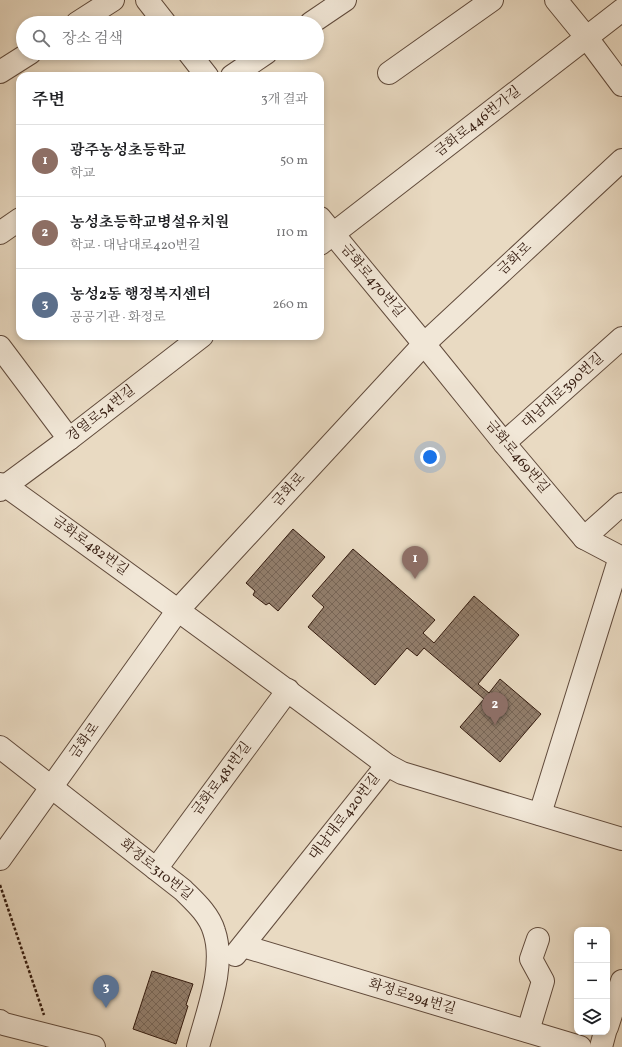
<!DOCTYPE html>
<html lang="ko">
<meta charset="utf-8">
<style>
body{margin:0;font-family:Vollkorn,"Noto Serif KR",serif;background:#f2f2f2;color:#202124}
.controls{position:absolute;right:12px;bottom:12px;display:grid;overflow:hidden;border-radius:8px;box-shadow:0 2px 6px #0003}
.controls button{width:36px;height:36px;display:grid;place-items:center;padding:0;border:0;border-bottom:1px solid #e0e0e0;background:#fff;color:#202124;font:20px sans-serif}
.you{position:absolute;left:430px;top:457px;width:14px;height:14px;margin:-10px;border:3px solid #fff;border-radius:50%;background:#1a73e8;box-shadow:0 0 0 6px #1a73e833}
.badge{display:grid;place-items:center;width:26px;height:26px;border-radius:50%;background:#8f2418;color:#fff;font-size:13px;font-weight:700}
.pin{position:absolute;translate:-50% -33px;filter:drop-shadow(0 1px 2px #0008)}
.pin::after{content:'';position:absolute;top:21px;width:14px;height:12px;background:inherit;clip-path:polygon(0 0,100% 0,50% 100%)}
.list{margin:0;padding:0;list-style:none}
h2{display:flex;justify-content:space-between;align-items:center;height:52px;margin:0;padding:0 16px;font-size:17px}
h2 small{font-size:13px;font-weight:400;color:#757577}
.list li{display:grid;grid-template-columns:26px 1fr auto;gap:12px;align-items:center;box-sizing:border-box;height:72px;padding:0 16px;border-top:1px solid #e0e0e0}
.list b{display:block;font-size:15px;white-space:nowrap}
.list p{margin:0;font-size:13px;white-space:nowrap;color:#757577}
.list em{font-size:13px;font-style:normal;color:#757577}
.icon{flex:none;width:22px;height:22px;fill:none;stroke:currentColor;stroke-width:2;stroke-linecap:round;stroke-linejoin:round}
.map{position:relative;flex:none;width:622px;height:1047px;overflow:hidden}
.search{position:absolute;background:#fff;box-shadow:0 2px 6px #0003;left:16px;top:16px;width:308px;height:44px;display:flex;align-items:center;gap:10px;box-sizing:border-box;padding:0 14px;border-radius:22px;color:#757577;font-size:15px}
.panel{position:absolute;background:#fff;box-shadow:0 2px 6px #0003;left:16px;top:72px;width:308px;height:268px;border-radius:12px}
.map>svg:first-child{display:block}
.building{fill:url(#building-cross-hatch);stroke:#341b0f}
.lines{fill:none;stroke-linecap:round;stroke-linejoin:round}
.minor-casing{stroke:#614b3c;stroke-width:24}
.path{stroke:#341b0f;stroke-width:2.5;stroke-dasharray:3 2;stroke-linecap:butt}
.minor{stroke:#f1e7d7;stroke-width:22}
.labels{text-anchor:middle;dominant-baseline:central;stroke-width:3;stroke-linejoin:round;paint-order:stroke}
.street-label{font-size:14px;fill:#341b0f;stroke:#f1e7d7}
</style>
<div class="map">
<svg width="622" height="1047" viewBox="0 0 622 1047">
<defs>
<pattern id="building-cross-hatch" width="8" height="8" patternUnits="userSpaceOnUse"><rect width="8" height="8" fill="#927e6c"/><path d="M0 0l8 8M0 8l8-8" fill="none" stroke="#786657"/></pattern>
</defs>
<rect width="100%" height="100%" fill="#e9dac2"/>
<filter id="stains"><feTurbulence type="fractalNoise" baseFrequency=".005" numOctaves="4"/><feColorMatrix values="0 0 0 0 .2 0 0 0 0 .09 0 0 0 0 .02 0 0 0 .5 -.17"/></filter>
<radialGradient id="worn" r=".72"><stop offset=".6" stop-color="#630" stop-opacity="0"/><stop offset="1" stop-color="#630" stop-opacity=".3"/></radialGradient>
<g class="building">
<path d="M293 529 325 557 278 611 269 603 266 605 253 595 255 591 246 583Z"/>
<path d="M353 549 435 620 423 633 434 643 474 596 519 635 478 684 489 693 500 679 541 714 500 762 460 727 484 699 424 648 417 656 407 648 375 685 308 627 324 607 312 596Z"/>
<path d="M152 971 193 984 186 1005 188 1006 176 1044 133 1029Z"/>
</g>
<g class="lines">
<defs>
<g id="minor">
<path d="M147 0 165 23"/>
<path d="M556 0 587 38 622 85"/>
<path d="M77 23 113 0"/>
<path d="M311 23 345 0"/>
<path d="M189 53 207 76"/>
<path d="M0 72 30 53"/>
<path d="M389 73 492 0"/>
<path d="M232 76 266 53"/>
<path d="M320 218 424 344 504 443 584 538 622 558"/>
<path d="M0 233 20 219"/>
<path d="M320 244 622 10"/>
<path d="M0 347 69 439"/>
<path d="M504 443 622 338"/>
<path d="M0 484 6 486C134 578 261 670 387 765L402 773 622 839"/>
<path d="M0 490 69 439 202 336"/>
<path d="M584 538 622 504"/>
<path d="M0 747 183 890C194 901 209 914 214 931 226 966 207 1012 198 1047"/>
<path d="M540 814 620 557"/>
<path d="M0 859 178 610 424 344 622 160"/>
<path d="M156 869 288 690"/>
<path d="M243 946 580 1047"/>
<path d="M235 955 387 765"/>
<path d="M0 1021 4 1024 94 1047"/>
<path d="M607 1027 622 981"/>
<path d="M528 1031 543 981 531 959 538 939"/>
<path d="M601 1047 605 1032"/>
</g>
</defs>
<use href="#minor" class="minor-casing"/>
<path class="path" d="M0 885 44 1015"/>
<use href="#minor" class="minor"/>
</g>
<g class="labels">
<g class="street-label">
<text transform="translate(478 122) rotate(-38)">금화로446번가길</text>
<text transform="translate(515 259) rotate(-43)">금화로</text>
<text transform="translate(372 281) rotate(50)">금화로470번길</text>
<text transform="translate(563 391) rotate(-42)">대남대로390번길</text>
<text transform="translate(101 414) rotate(-38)">경열로54번길</text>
<text transform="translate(517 457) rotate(50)">금화로469번길</text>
<text transform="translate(289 490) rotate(-47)">금화로</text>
<text transform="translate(90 546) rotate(36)">금화로482번길</text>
<text transform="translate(85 741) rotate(-55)">금화로</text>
<text transform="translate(222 779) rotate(-53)">금화로481번길</text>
<text transform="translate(345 817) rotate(-52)">대남대로420번길</text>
<text transform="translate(156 870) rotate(39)">화정로310번길</text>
<text transform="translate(412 997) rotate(17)">화정로294번길</text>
</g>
</g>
<rect width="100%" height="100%" filter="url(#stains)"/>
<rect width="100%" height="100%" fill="url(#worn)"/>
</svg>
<div class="controls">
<button>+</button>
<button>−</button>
<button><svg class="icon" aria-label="layers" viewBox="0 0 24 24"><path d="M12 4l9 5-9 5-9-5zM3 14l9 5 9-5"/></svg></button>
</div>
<div class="you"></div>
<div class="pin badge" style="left:415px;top:579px;background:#8d6e63">1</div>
<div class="pin badge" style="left:495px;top:725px;background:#8d6e63">2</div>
<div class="pin badge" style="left:106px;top:1008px;background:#5c6f8a">3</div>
<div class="search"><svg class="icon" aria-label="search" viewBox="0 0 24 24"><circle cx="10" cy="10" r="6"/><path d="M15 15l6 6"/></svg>장소 검색</div>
<section class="panel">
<h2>주변<small>3개 결과</small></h2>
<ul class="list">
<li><span class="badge" style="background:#8d6e63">1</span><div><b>광주농성초등학교</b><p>학교</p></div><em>50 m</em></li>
<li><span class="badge" style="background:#8d6e63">2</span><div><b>농성초등학교병설유치원</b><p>학교 · 대남대로420번길</p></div><em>110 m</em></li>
<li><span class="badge" style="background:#5c6f8a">3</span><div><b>농성2동 행정복지센터</b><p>공공기관 · 화정로</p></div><em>260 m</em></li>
</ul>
</section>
</div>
